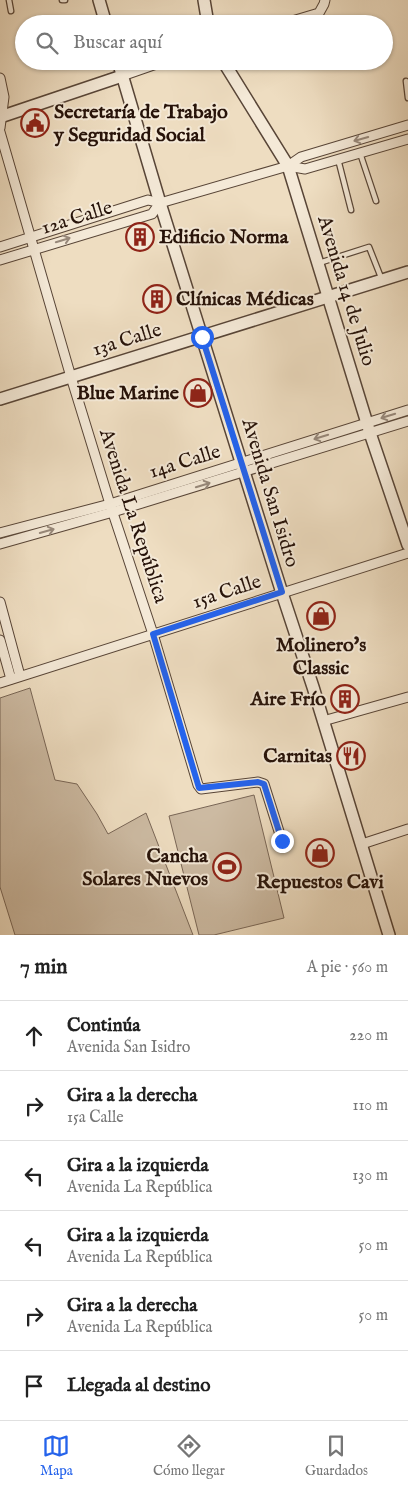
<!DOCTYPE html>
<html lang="es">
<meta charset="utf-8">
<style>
body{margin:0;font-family:"IM FELL English",serif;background:#f6f6f6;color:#222}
.stop{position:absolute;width:15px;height:15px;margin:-11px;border:4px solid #2563eb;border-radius:50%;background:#fff}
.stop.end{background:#2563eb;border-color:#fff;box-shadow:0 1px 5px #0008}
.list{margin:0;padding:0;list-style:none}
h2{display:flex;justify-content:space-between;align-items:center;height:65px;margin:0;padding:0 20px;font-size:21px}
h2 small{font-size:16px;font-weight:400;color:#767676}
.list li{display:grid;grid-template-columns:32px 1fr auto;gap:15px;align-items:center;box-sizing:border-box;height:70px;padding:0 20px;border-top:1px solid #e0e0e0}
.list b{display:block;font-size:19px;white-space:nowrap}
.list p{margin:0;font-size:16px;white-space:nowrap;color:#767676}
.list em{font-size:16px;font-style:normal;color:#767676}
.icon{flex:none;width:28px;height:28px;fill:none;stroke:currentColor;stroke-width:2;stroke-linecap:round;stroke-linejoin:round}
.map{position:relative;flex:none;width:408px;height:935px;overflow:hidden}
.search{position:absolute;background:#fff;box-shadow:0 1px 4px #0004;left:15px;right:15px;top:15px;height:55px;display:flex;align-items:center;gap:12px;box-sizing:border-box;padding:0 18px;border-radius:28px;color:#767676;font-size:19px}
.sheet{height:485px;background:#fff}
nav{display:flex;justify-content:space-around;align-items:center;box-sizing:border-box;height:70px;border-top:1px solid #e0e0e0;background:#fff;font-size:14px;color:#767676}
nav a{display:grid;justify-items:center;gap:2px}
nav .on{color:#2563eb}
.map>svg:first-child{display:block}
.green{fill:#ccbaa2;stroke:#796656}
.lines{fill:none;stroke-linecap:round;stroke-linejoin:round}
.service-casing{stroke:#584537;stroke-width:7}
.minor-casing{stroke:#584537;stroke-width:11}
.tertiary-casing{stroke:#584537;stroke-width:14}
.service{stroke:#f4e9d7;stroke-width:4.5}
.minor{stroke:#f4e9d7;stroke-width:9}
.tertiary{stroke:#f4e9d7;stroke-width:11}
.oneway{stroke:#97887a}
.route{stroke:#2563eb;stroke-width:6}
.labels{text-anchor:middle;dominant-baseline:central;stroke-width:4;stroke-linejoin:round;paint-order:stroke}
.poi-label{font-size:20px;font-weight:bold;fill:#261209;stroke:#f4e9d7;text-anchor:end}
.street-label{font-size:20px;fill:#261209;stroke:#f4e9d7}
</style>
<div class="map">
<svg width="408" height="935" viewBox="0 0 408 935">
<rect width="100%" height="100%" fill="#eeddc1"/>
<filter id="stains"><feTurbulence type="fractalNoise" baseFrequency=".004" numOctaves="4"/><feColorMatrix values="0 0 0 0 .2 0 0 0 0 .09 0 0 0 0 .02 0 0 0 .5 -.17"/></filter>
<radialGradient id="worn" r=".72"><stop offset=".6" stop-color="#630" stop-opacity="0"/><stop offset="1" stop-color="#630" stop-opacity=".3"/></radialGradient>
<g class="green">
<path d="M30 688 55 780 77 784 97 814 108 834 146 813 193 935H15L0 887V698Z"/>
<path d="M254 795 284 918 214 935H199L169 816Z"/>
</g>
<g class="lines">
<defs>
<g id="service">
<path d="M9 0 11 11"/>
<path d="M62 0H65"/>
<path d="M406 81 408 98"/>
<path d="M360 153 376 201"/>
<path d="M338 159 351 210"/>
<path d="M319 263 369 247 382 280"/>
</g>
<g id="minor">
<path d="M282 24 319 13 324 4 325 0"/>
<path d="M122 76 165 61"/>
<path d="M0 78 4 97 0 128"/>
<path d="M0 132 71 377 110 504 153 634 198 785 201 789 258 782 264 784 282 841"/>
<path d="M288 166 305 169 408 139"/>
<path d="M0 247 148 200 160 203 288 166 301 157 408 125"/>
<path d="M0 260 152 214 160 203"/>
<path d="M0 533 110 504 408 410"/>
<path d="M0 544 113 512 408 421"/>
<path d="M0 602 20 676"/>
<path d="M0 640 11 679"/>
<path d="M0 683 408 553"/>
<path d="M323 721 408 697"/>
<path d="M362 844 408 829"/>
</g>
<g id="tertiary">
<path d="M99 0 106 24"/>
<path d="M204 0 208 24"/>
<path d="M118 61 160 203 282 593 313 687 389 935"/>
<path d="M223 61 288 166 370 433 408 545"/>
<path d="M0 117 122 76"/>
<path d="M0 399 408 272"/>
</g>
</defs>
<use href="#service" class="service-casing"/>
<use href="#minor" class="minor-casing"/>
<use href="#tertiary" class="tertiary-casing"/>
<use href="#service" class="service"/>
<use href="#minor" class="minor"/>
<use href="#tertiary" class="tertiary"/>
</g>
<defs><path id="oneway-shaft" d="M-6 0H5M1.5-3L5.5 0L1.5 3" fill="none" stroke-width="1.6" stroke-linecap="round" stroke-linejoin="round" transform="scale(1.25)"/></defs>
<g class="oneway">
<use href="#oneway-shaft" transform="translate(361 139) rotate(164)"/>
<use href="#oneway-shaft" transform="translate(63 240) rotate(-17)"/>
<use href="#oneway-shaft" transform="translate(388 416) rotate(163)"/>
<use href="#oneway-shaft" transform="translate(321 437) rotate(163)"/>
<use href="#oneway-shaft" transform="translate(203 485) rotate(-17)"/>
<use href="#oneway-shaft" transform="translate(47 531) rotate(-16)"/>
</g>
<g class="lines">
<path class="route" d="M202 337 282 592 153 634 199 788 258 782 264 784 282 841"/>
</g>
<defs>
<symbol id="civic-ring" viewBox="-11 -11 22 22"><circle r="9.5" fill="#f4e9d7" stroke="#8f2418" stroke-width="1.5"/><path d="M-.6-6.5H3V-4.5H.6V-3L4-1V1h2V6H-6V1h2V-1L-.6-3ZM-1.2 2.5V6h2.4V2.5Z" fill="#8f2418"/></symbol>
<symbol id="building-ring" viewBox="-11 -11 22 22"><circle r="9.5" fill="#f4e9d7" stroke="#8f2418" stroke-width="1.5"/><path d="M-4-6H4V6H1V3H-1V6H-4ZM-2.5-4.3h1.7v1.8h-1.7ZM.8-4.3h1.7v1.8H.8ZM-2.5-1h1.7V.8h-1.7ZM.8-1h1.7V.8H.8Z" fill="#8f2418"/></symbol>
<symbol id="shop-ring" viewBox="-11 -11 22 22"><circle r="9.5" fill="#f4e9d7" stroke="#8f2418" stroke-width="1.5"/><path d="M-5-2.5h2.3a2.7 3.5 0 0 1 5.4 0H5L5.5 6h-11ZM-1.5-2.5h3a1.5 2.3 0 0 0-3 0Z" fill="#8f2418"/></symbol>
<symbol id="restaurant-ring" viewBox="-11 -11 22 22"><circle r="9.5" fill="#f4e9d7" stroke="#8f2418" stroke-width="1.5"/><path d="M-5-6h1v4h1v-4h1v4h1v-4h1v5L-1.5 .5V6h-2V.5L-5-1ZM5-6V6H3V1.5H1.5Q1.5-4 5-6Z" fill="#8f2418"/></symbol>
<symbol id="stadium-ring" viewBox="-11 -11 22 22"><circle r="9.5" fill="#f4e9d7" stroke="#8f2418" stroke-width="1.5"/><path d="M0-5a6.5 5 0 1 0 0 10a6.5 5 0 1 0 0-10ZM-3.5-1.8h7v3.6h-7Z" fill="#8f2418"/></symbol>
</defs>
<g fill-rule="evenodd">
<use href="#civic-ring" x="19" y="107" width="32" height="32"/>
<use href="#building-ring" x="124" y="221" width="32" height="32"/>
<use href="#building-ring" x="141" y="283" width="32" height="32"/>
<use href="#shop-ring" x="182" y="377" width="32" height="32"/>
<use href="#shop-ring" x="305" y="600" width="32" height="32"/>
<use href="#building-ring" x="329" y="683" width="32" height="32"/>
<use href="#restaurant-ring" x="335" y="740" width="32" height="32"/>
<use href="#shop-ring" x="304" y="837" width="32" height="32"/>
<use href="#stadium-ring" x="211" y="851" width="32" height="32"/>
</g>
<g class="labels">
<g class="poi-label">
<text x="54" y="112" text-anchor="start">Secretaría de Trabajo<tspan x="54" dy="23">y Seguridad Social</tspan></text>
<text x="159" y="237" text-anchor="start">Edificio Norma</text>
<text x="176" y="299" text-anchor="start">Clínicas Médicas</text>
<text x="179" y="393">Blue Marine</text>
<text x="321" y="645" text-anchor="middle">Molinero's<tspan x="321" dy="23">Classic</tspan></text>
<text x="326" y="699">Aire Frío</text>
<text x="332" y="756">Carnitas</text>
<text x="208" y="856">Cancha<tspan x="208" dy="23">Solares Nuevos</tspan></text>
<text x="320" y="882" text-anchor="middle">Repuestos Cavi</text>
</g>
<g class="street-label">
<text transform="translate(77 218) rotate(-17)">12a Calle</text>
<text transform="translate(346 291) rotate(73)">Avenida 14 de Julio</text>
<text transform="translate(127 340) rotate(-17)">13a Calle</text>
<text transform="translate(185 462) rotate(-17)">14a Calle</text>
<text transform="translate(270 493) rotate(73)">Avenida San Isidro</text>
<text transform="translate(133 516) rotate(72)">Avenida La República</text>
<text transform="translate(227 592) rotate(-18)">15a Calle</text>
</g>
</g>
<rect width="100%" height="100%" filter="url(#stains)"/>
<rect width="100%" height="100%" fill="url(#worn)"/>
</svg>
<div class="stop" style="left:202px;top:337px"></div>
<div class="stop end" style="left:282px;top:841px"></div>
<div class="search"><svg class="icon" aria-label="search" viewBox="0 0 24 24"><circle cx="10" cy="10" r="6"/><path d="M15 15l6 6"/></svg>Buscar aquí</div>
</div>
<section class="sheet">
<h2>7 min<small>A pie · 560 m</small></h2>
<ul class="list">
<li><svg class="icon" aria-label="ahead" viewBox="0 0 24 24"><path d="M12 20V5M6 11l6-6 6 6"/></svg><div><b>Continúa</b><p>Avenida San Isidro</p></div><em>220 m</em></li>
<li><svg class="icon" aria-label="right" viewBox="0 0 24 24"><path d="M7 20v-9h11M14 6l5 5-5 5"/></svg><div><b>Gira a la derecha</b><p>15a Calle</p></div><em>110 m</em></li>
<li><svg class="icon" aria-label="left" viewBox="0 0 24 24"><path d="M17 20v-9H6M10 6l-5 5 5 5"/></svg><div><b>Gira a la izquierda</b><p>Avenida La República</p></div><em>130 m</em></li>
<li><svg class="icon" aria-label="left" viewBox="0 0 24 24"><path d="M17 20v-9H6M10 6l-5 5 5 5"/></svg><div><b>Gira a la izquierda</b><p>Avenida La República</p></div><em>50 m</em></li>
<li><svg class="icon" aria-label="right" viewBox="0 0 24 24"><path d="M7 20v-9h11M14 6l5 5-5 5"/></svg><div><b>Gira a la derecha</b><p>Avenida La República</p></div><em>50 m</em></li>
<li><svg class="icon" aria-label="arrive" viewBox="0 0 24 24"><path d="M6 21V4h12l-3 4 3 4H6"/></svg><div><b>Llegada al destino</b></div></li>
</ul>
</section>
<nav>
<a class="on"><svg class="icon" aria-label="map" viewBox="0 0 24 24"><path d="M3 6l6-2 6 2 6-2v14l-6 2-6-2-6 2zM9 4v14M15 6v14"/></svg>Mapa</a>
<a><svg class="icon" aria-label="directions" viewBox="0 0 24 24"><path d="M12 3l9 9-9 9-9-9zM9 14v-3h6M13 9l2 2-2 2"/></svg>Cómo llegar</a>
<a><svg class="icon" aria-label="saved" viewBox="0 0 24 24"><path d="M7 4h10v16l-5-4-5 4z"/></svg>Guardados</a>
</nav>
